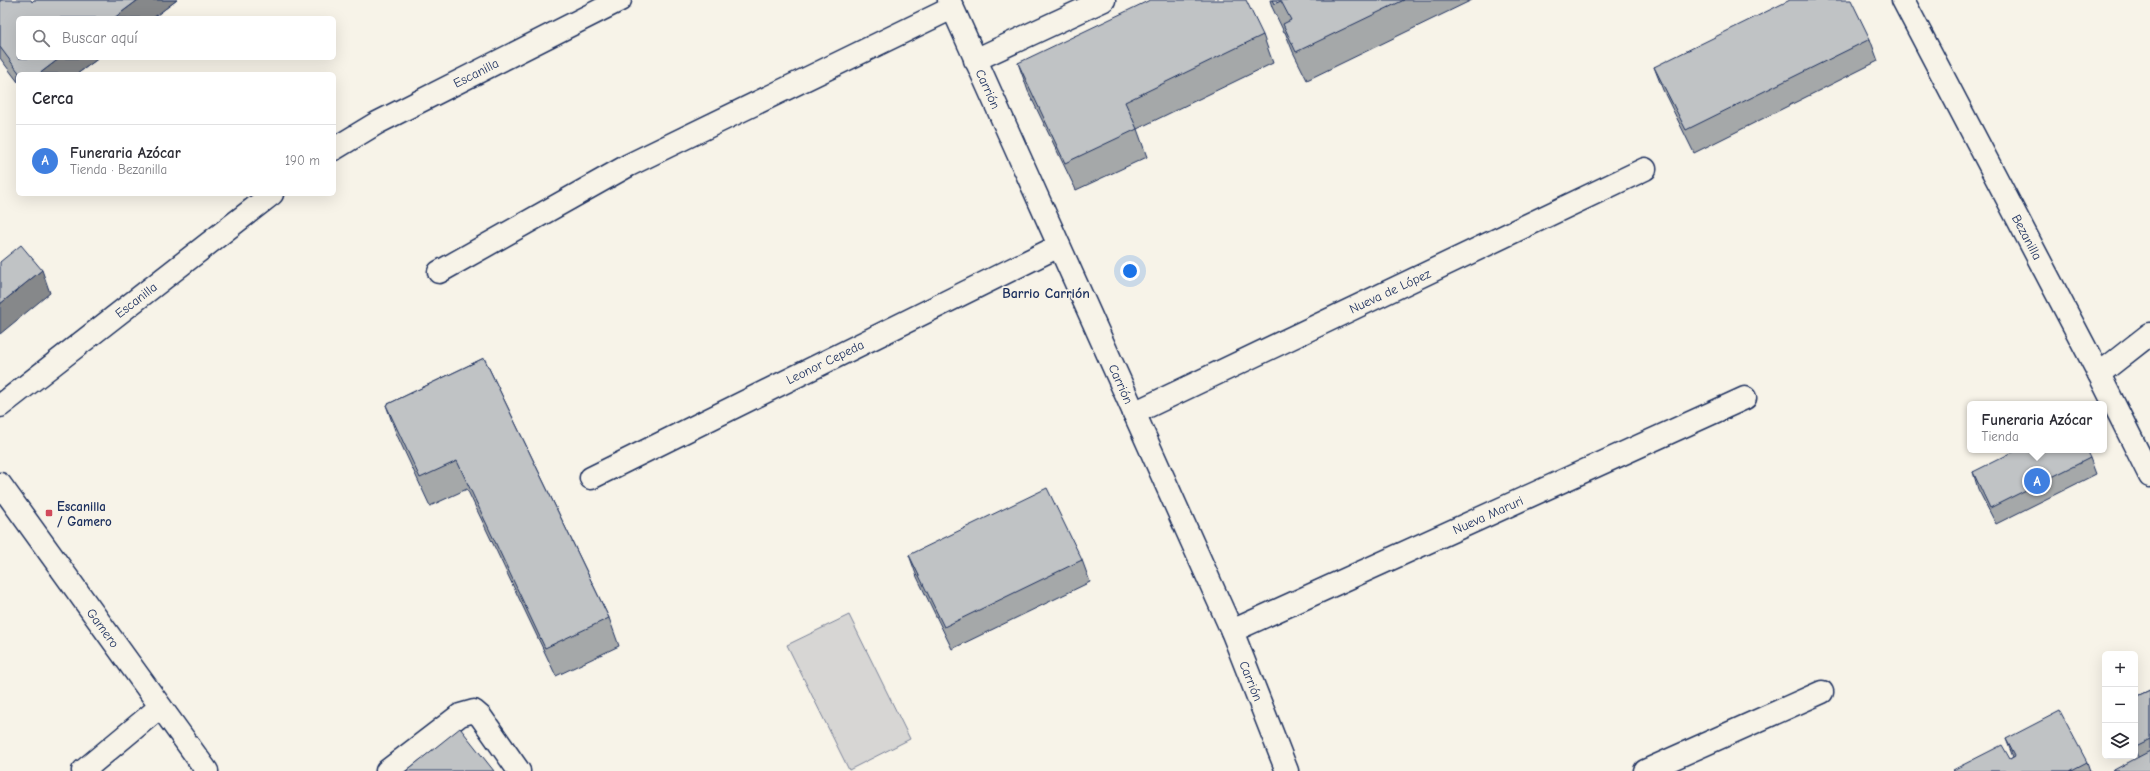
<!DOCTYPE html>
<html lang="es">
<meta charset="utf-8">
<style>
body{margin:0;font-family:"Comic Neue",sans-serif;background:#f2f2f3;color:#2b2b33}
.controls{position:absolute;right:12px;bottom:12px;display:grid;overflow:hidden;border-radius:6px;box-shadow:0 4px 16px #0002}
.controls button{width:36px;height:36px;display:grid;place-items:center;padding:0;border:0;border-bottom:1px solid #e1e1e2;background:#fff;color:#2b2b33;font:20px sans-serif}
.you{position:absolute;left:1130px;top:271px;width:14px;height:14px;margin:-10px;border:3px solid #fff;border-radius:50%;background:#1a73e8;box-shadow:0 0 0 6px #1a73e833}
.badge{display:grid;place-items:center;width:26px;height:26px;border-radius:50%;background:#111827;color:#fff;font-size:13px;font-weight:700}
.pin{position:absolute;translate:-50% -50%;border:2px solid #fff;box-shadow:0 1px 4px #0006}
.popup{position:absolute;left:1967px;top:401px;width:140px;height:52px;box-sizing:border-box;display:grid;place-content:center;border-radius:6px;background:#fff;filter:drop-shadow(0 1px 3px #0005);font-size:13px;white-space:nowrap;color:#7c7c81}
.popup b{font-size:15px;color:#2b2b33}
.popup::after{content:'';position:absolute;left:50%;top:100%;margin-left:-8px;border:8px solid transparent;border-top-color:#fff}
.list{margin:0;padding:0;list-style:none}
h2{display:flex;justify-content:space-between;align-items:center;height:52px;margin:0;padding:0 16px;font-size:17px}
h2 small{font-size:13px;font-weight:400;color:#7c7c81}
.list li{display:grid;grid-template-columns:26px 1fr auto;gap:12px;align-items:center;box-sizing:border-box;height:72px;padding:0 16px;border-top:1px solid #e1e1e2}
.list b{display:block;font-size:15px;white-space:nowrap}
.list p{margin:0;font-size:13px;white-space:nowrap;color:#7c7c81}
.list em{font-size:13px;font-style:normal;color:#7c7c81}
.icon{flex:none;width:22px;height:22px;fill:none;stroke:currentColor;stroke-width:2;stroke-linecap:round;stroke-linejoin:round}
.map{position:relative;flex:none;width:2150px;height:771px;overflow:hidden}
.search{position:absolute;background:#fff;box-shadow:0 4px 16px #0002;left:16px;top:16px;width:320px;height:44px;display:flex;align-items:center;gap:10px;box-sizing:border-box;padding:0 14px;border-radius:6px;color:#7c7c81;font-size:15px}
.panel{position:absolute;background:#fff;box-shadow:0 4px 16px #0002;left:16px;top:72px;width:320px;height:124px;border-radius:6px}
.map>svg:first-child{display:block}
.green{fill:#d7d6d4;stroke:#798299}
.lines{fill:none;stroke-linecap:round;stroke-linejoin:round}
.minor-casing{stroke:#1b2f5e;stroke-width:25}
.major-casing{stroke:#1b2f5e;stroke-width:25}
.minor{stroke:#f7f3e8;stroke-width:22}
.major{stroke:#f7f3e8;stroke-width:22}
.wall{fill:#a5a8a9;stroke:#1b2f5e}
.shaded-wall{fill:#86888a;stroke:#1b2f5e}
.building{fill:#c0c3c5;stroke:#1b2f5e}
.poi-dot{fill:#d1495b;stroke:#f7f3e8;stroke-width:1.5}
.labels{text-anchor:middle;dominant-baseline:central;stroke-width:3.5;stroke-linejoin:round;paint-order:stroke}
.street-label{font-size:13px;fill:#1b2f5e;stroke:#f7f3e8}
.poi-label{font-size:13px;font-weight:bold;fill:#1b2f5e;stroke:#f7f3e8;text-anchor:start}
.neighbourhood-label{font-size:14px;font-weight:bold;fill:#1b2f5e;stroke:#f7f3e8}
</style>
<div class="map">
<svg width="2150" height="771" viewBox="0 0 2150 771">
<rect width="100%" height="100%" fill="#f7f3e8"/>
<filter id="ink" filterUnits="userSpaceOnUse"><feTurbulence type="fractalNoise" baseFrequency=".025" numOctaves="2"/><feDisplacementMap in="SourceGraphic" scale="8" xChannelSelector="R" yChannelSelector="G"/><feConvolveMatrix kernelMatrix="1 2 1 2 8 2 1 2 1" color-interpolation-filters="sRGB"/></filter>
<g filter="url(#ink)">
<path class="green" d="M849 615 910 739 849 770 787 645Z"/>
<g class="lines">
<defs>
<g id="minor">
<path d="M949 0 1232 631 1287 771"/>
<path d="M975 60 1104 0"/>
<path d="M334 149 377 123 620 0"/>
<path d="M439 272 629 165 952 8"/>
<path d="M2099 374 2150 334"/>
<path d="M0 406 272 194"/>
<path d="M1134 413 1645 169"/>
<path d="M591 478 1059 246"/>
<path d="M1232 631 1745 398"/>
<path d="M83 771 160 707"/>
<path d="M387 771 460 715 474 711 481 717 519 771"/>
<path d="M1645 771 1822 692"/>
</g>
<g id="major">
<path d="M1903 0 2099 374 2150 476"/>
<path d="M0 484 207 771"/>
</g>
</defs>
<use href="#minor" class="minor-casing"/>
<use href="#major" class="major-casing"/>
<use href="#minor" class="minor"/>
<use href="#major" class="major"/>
</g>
<g class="wall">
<path d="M0 0 32 2 34 0H177L77 74H18V82L0 58Z"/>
<path d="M1270 0H1472L1307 80 1293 52 1285 32H1284L1272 7Z"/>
<path d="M1263 35 1273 63 1137 129 1147 157 1076 190 1028 91 1018 63Z"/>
<path d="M1870 39 1878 61 1694 153 1663 90 1654 67Z"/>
<path d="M484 358 609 618 619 646 556 676 467 489 430 506 396 433 386 405Z"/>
<path d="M2090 458 2096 474 1996 524 1978 489 1973 472Z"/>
<path d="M909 555 1082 560 1090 582 952 649 917 577Z"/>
<path d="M2150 690V771L2138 757 2135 750V697Z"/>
<path d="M2006 739 2087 762 2090 771H1953L2010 759 2013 757Z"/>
</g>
<g class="shaded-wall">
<path d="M138 0H177L153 18H114Z"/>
<path d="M60 58H99L77 74H39Z"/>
<path d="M42 270 50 293 0 334V304Z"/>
</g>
<g class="building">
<path d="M0 0H31L32 2 34 0H138L114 18H18V58H60L39 74H20L0 47Z"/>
<path d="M1150 0H1246L1263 35 1125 102 1137 129 1065 163 1018 63Z"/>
<path d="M1272 0H1404L1296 52 1283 24 1291 20 1281 1 1274 4Z"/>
<path d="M1790 0H1851L1870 39 1686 130 1654 67Z"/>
<path d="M21 245 42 270 0 304V262Z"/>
<path d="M484 358 609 618 545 648 457 461 420 478 386 405Z"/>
<path d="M2017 450H2086L2090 458 1990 508 1973 472Z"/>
<path d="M1047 488 1082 560 944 627 909 555Z"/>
<path d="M2150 690V740L2136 747 2135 745V697Z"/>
<path d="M2060 711 2087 762 2070 771H1954L1953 770 2002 745 2010 759 2015 756 2006 739Z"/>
<path d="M460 728 494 771H406Z"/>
<path d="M2150 751V771H2112Z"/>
</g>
</g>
<rect class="poi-dot" x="45" y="509" width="8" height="8" rx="2"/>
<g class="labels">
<g class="street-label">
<text transform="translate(476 73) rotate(-27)">Escanilla</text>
<text transform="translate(988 89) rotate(66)">Carrión</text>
<text transform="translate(2027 237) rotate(62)">Bezanilla</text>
<text transform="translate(1390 291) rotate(-25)">Nueva de López</text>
<text transform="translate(136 300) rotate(-38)">Escanilla</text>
<text transform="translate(825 362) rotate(-26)">Leonor Cepeda</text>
<text transform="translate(1121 384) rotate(66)">Carrión</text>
<text transform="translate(1488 515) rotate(-24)">Nueva Maruri</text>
<text transform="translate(103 628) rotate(54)">Gamero</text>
<text transform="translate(1251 681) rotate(68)">Carrión</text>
</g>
<g class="poi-label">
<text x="57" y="506">Escanilla<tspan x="57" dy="15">/ Gamero</tspan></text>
</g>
<g class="neighbourhood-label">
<text x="1046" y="293">Barrio Carrión</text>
</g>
</g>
</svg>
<div class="controls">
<button>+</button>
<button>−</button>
<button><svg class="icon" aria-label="layers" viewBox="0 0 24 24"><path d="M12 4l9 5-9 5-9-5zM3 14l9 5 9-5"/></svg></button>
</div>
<div class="you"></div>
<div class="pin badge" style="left:2037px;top:481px;background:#3f7fe0">A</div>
<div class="popup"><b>Funeraria Azócar</b>Tienda</div>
<div class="search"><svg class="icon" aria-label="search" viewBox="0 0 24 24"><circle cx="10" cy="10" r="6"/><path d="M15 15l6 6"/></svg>Buscar aquí</div>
<section class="panel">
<h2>Cerca<small></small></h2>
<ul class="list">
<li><span class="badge" style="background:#3f7fe0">A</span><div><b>Funeraria Azócar</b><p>Tienda · Bezanilla</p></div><em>190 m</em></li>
</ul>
</section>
</div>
